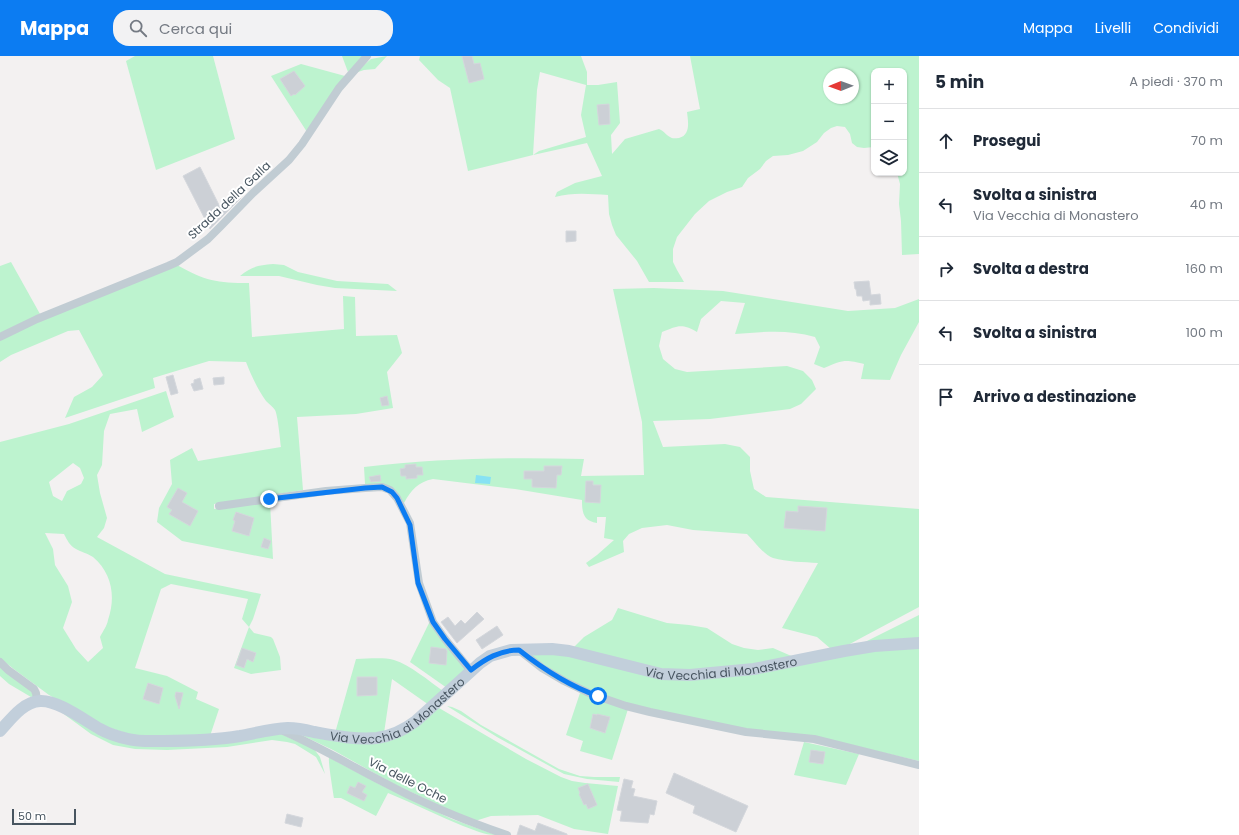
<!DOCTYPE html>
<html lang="it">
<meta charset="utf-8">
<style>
body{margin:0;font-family:Poppins,sans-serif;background:#f2f2f3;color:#1f2937}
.controls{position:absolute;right:12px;top:12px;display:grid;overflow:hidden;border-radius:8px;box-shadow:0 1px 3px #0004}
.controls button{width:36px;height:36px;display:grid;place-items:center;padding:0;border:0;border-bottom:1px solid #e0e1e3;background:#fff;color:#1f2937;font:20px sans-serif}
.compass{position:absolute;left:823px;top:12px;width:36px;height:36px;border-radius:50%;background:#fff;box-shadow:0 1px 3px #0004;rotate:269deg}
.scale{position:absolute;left:12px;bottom:10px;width:64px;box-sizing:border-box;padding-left:4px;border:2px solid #475560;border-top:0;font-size:11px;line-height:14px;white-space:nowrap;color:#475560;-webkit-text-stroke:3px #fff;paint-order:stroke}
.stop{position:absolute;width:12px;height:12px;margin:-9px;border:3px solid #0c7cf2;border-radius:50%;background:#fff}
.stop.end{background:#0c7cf2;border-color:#fff;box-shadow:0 1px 4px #0008}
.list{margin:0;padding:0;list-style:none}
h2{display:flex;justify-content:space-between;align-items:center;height:52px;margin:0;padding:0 16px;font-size:17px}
h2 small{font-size:13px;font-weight:400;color:#747a83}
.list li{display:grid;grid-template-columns:26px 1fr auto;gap:12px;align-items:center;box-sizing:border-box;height:64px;padding:0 16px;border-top:1px solid #e0e1e3}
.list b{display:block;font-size:15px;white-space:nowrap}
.list p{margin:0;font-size:13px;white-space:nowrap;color:#747a83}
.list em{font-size:13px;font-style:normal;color:#747a83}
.icon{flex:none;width:22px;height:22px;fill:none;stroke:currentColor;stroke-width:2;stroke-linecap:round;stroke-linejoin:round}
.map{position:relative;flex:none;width:919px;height:779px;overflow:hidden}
header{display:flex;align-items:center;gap:24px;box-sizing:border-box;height:56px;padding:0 20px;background:#0c7cf2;color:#fff}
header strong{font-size:19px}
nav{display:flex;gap:22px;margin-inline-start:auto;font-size:14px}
.search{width:280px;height:36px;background:#f2f2f3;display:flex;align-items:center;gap:10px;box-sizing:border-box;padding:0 14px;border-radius:16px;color:#747a83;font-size:15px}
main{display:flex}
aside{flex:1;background:#fff}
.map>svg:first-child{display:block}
.green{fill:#bdf3cf;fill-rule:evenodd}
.water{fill:#87e2f3}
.building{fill:#ccd0d6;stroke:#d4d7dc}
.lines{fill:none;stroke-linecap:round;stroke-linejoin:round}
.street{stroke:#c1ccd3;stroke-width:8}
.secondary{stroke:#c2cfdb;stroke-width:12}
.route{stroke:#0c7cf2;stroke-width:5}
.labels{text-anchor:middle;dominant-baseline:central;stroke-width:4;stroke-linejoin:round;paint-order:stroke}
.street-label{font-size:12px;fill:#475560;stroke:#fff}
</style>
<header>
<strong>Mappa</strong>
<div class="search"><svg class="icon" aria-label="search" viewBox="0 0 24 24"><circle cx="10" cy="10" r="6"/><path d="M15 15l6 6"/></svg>Cerca qui</div>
<nav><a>Mappa</a><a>Livelli</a><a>Condividi</a></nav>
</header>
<main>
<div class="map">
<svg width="919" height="779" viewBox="0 0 919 779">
<rect width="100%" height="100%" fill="#f3f1f1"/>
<g class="green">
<path d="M135 0H213L235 83 156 114 126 5Z"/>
<path d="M342 0H363L348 16Z"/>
<path d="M387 0 375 13 364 14 355 17 371 3Z"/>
<path d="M420 0H581L587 16V29H598L617 26 620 67 611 79 612 98 625 83 659 73C665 76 665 78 670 81 672 83 676 82 679 82 691 79 688 65 687 56L700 53 690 0H919V198L902 199 901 165 899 148 900 128 897 117H904V15H874V91L864 92 857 91 852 87 850 78 845 71 837 70 831 72 824 77 817 86 803 95 788 99 773 100 766 105 760 113 748 122 742 131 727 136 709 145 695 158 677 181 673 193V206L677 214 684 226H649L637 205 616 179 612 169 609 158 608 139C590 138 573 136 555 141L557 136 575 127 602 120 587 87 533 99 468 115 450 32 438 24 419 4ZM540 16 586 29 581 59 586 81 539 95 533 99 537 34ZM829 18H853V42H829Z"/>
<path d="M301 8 345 20 307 76 271 20Z"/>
<path d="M11 206 40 258 0 278V210Z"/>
<path d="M273 208 284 209 298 216 337 225 388 228 397 235 335 232 317 229 279 220H240C251 211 258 209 273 208Z"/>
<path d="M177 209C205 225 217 227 249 227L252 281 344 273 343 240 355 241 356 280 397 279 402 297 387 316 393 352 356 358 297 361 303 434 214 448V453L270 446 273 503 182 485 157 466 159 452 172 428 170 404 192 392 198 405 281 391C280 384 278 360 275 354 273 351 269 348 266 345 258 334 251 319 246 306L209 305 153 322 155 332 65 362 74 341 92 331 103 319 79 274 68 275 11 299 0 306V284L37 266Z"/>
<path d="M654 232 723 235 848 255 895 252 919 243V266L901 299 890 324 861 323 864 308C845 303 842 304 824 312L814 308 820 291 815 281C788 273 762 276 735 278L745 247 721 245 701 263 697 276C681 267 678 270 662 276L659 290 663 303 675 313 687 316 787 310 803 315 812 324 816 333 801 348 790 353 710 363 653 365 663 391 725 388 740 391 750 401V415L754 433 766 441 919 453V551L846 590 831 593 817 581 782 572 818 507C804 506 787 506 773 502 764 499 754 485 747 478L693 474 667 469 642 472 629 478 623 485 624 496 589 511 586 507 597 499 614 484 604 482 606 461H597V467C583 465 582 456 582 444L515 433 433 423C418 426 411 434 404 447 391 425 388 430 365 428L364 411C437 402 511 401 584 403L581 420 644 419 642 366 613 233Z"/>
<path d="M166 335 174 361 142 376 137 353 110 358 104 375 102 409 97 419 100 437 107 462 104 472 97 481 165 518 261 538 253 563 249 571 254 577 271 581 273 583 280 601 281 614 251 618 234 612 249 571 242 563 248 543 171 528 161 533 135 612 167 620 198 636 196 643 219 653 210 680 132 679 107 671 49 639 15 614 0 602V386L69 368ZM73 407 80 412 84 422 81 428 67 435 62 445 53 440 49 426ZM45 477 64 478C67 484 70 490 76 493 81 496 87 497 93 501 112 517 116 541 108 564 107 570 103 575 100 581L103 592 88 606 76 593 63 572 72 546 68 530 55 509 53 493Z"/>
<path d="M618 552 667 567 689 569 707 572 732 588 744 592 758 594 773 592 796 602 775 607 673 615 572 593 584 581 612 564Z"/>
<path d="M919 559V583L861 588Z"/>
<path d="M430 565 466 614 447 632 410 606Z"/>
<path d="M919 590V705L812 680 751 674 651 653 623 646 586 633 548 613 527 596H551L649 618Z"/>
<path d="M356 603C368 603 382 601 394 604 410 609 429 625 443 635L429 649 392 623 384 677H335Z"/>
<path d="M0 611 30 634 34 640 31 641 9 628 0 620Z"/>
<path d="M580 637 628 653 612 704 580 695 583 685 566 679Z"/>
<path d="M447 650 452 651 461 655 481 669 559 713 580 720 594 721H620L619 726 587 723 564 718 497 681Z"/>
<path d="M439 652 526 703 561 721 572 725 585 727 618 730 608 778 574 773 538 759 491 760 475 765 455 757 392 727 333 694 295 676 366 686Z"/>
<path d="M61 656 109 682 281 678 314 693 320 701 325 718 316 701 295 688 287 686 272 684 227 691 167 694 135 693 113 689 91 678Z"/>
<path d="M804 686 859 698 846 729 794 719Z"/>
<path d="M329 702H330L379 728 452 763 496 779C484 779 474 774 463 770 438 760 413 747 388 737L376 760 341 742H334C333 735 328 706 329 702Z"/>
</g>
<path class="water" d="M476 419 491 421 490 428 475 427Z"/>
<g class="building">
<path d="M462 0H472L474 8 480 7 484 23 469 27Z"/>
<path d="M294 15 305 30 295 39 294 38 291 40 280 23Z"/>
<path d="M609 48 610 68 599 69 597 49Z"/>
<path d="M200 111 221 153 236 138 241 142 210 173 183 120Z"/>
<path d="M566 175H576V185L566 186Z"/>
<path d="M869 225 871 239 880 238 881 248 870 249V244L863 245 862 240H857L856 233H855L854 226Z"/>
<path d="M173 319 178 337 171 339 166 321Z"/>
<path d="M224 321V328L214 329 213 322Z"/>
<path d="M200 322 203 333 194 335 191 328 194 327V324Z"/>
<path d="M387 340 389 349 382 350 380 342Z"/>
<path d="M416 408V411H422L423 419H417V422L406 423V420H401L400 413 405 412V409Z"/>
<path d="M544 410H562L561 419H557L556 432 532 431V423H524V415H544Z"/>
<path d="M380 419 381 425 371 426 369 421Z"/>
<path d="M586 425H593V429H601L600 447 585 446Z"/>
<path d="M178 432 187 437 182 446 198 455 190 470 169 458 172 454 167 451Z"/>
<path d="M798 450 827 452 825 475 784 472 786 455 798 456Z"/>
<path d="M236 456 254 462 249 480 232 475 235 465 233 464Z"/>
<path d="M264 482 271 485 268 493 261 491Z"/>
<path d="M477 556 484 563 457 587 441 566 448 561 455 570 461 564 465 568Z"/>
<path d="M497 570 503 579 482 593 476 584Z"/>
<path d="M431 591 446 593 447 595 446 609 429 607Z"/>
<path d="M242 592 256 597 253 606 247 603 244 612 236 609Z"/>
<path d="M357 621H377V639L357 640Z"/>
<path d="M148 627 163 632 159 648 143 643Z"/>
<path d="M176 636 183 637 179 653 175 640Z"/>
<path d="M593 658 597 659V658L610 661 605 677 590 672Z"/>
<path d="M811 694 825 696 823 708 809 706Z"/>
<path d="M674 717 748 750 736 776 693 757 695 750 666 737Z"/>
<path d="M624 723 633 725 631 732 635 733 633 740 657 745 654 759 650 758 648 767 620 765 622 755 617 754Z"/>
<path d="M358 726 366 730 362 736 367 739 364 745 347 737 350 730 355 732Z"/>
<path d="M588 728 597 749 588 753 586 748 584 749 579 738 580 737 578 732Z"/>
<path d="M287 758 303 762 301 771 285 767Z"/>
<path d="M538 767 567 778V779H517L520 769 535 775Z"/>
</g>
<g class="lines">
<g class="street">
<path d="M0 281 37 263 168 210 177 206 208 183 221 170 253 137 289 104 302 88 339 32 367 0"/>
<path d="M219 450 326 435 365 432 382 431 390 434 397 442 410 467 419 527 433 566 445 583 471 615"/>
<path d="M519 594 542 612 564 625 591 638 626 650 650 656 746 676 814 683 919 709"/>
<path d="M0 606 8 614 34 633 36 637 37 645"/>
<path d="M281 674C316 689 348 708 381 725 422 747 463 764 507 779"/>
</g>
<path class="secondary" id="s1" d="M0 675C11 663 23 646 40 645 58 644 84 664 100 673 109 678 119 681 128 683 140 686 153 685 164 685 190 685 215 684 240 680 256 677 271 673 288 672 297 672 306 674 314 676 336 680 356 684 377 682 392 680 404 674 416 665L480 607 490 600 511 594 552 593 569 595 661 618 690 619 754 613 844 595 874 590 919 587"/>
</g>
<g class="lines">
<path class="route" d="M269 443 365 432 382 431 392 436 397 442 410 469 418 527 433 566 445 583 471 614C485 603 500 594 519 594 543 613 569 630 598 640"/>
</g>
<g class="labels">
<g class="street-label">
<text transform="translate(229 144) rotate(-43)">Strada della Galla</text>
<text stroke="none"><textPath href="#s1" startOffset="776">Via Vecchia di Monastero</textPath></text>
<text stroke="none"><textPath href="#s1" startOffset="428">Via Vecchia di Monastero</textPath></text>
<text transform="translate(408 724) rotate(27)">Via delle Oche</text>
</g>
</g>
</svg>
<div class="controls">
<button>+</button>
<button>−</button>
<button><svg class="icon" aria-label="layers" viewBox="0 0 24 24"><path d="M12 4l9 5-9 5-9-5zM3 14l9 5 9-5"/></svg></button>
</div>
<svg class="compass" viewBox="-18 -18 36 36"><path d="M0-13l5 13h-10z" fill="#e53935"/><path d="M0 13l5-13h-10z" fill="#747a83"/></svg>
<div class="scale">50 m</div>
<div class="stop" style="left:598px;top:640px"></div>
<div class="stop end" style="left:269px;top:443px"></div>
</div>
<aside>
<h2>5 min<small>A piedi · 370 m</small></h2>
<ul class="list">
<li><svg class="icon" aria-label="ahead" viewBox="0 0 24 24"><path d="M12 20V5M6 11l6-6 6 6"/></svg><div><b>Prosegui</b></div><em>70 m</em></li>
<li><svg class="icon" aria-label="left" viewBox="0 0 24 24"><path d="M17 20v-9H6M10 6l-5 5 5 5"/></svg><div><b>Svolta a sinistra</b><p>Via Vecchia di Monastero</p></div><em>40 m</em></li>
<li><svg class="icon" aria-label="right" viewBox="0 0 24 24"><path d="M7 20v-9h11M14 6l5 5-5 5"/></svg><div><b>Svolta a destra</b></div><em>160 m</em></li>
<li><svg class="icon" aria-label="left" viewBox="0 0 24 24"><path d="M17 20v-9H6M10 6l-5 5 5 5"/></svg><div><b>Svolta a sinistra</b></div><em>100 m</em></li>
<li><svg class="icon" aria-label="arrive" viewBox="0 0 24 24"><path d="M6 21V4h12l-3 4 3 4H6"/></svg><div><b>Arrivo a destinazione</b></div></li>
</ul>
</aside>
</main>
